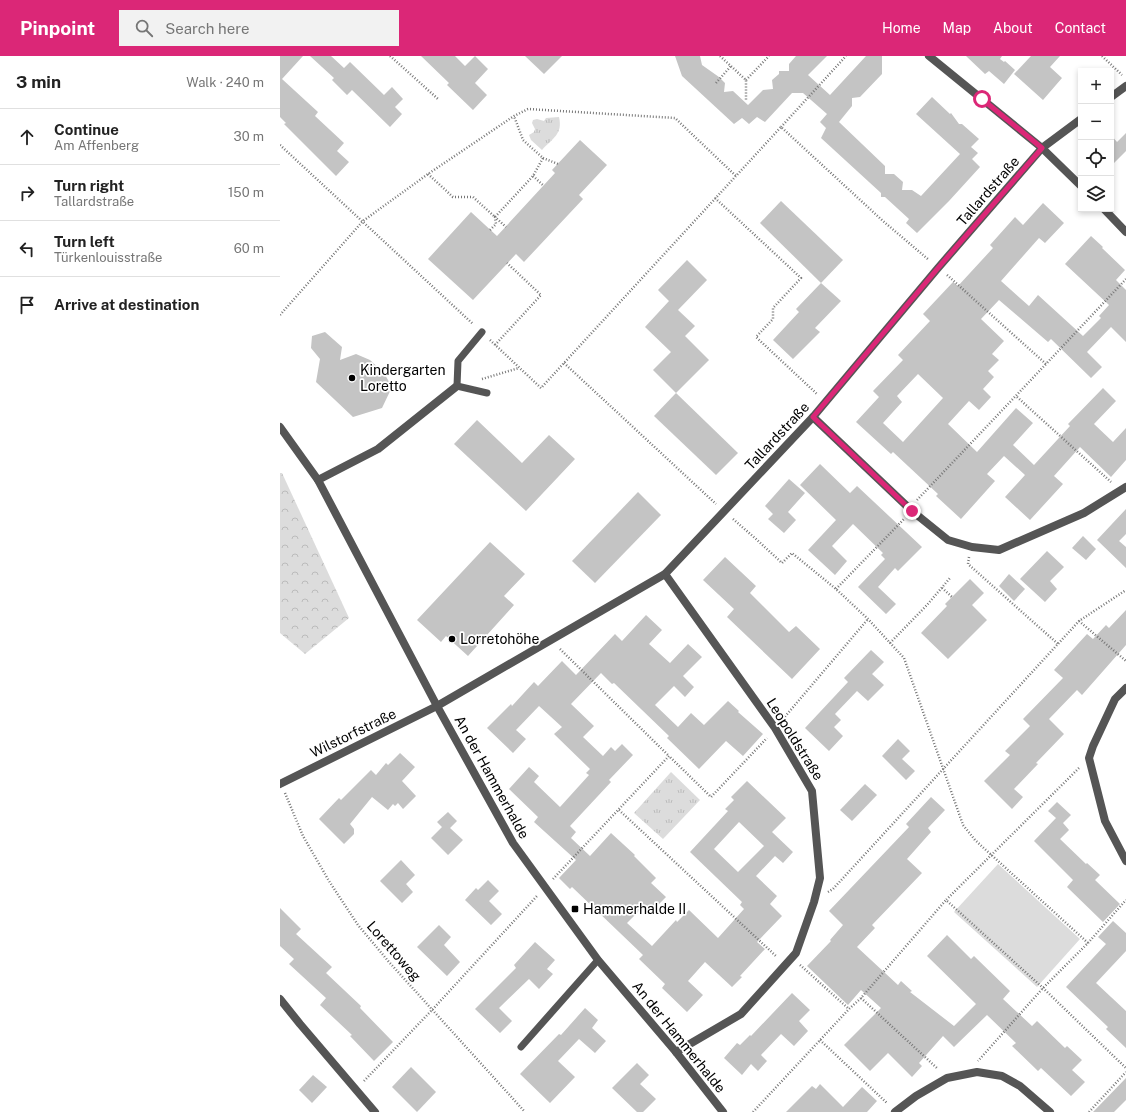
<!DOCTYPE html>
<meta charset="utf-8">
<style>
body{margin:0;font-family:"Public Sans",sans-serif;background:#f2f2f2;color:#222}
.controls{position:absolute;right:12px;top:12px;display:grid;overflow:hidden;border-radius:0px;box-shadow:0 2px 6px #0003}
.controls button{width:36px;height:36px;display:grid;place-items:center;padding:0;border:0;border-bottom:1px solid #e0e0e0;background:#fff;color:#222;font:20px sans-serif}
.stop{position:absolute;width:12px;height:12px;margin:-9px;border:3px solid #db2777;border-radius:50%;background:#fff}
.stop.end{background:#db2777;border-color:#fff;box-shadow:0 1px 4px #0008}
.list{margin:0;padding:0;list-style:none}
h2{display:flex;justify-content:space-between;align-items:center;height:52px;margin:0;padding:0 16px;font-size:17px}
h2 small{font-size:13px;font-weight:400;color:#767676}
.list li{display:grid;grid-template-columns:26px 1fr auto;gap:12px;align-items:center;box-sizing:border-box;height:56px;padding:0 16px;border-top:1px solid #e0e0e0}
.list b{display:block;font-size:15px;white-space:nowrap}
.list p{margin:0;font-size:13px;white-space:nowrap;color:#767676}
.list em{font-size:13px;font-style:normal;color:#767676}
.icon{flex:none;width:22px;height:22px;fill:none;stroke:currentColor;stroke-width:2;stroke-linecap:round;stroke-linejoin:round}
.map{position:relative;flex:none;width:846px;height:1056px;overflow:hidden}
header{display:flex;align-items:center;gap:24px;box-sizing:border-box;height:56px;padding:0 20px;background:#db2777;color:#fff}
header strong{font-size:19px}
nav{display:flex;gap:22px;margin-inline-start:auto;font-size:14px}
.search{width:280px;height:36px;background:#f2f2f2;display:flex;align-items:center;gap:10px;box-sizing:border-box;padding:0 14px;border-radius:0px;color:#767676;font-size:15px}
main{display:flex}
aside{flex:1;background:#fff}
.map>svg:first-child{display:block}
.grass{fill:#dcdcdc}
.forest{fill:url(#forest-crowns)}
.park{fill:url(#park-tufts)}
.building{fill:#c4c4c4;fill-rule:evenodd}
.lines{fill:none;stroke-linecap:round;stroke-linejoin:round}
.path{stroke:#777;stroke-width:2.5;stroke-dasharray:1 2;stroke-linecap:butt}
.service{stroke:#555;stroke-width:7}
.minor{stroke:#555;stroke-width:8}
.route{stroke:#db2777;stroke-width:5}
.poi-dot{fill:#000;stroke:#fff;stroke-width:1.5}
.labels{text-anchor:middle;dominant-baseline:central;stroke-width:3.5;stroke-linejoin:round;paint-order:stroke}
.street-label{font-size:14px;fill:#000;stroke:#fff}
.poi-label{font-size:14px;fill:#000;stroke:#fff;text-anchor:start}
</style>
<header>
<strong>Pinpoint</strong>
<div class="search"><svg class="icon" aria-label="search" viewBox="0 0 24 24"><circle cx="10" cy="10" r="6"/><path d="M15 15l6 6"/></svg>Search here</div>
<nav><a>Home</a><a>Map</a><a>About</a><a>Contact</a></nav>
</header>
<main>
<aside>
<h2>3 min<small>Walk · 240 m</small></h2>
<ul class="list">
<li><svg class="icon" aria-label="ahead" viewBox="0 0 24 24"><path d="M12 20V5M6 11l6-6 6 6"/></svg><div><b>Continue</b><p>Am Affenberg</p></div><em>30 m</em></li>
<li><svg class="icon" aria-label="right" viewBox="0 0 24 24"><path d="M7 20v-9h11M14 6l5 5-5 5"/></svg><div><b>Turn right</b><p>Tallardstraße</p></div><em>150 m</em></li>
<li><svg class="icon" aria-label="left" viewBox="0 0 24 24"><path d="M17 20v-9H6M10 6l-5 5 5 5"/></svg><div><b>Turn left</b><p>Türkenlouisstraße</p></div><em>60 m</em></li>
<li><svg class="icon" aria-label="arrive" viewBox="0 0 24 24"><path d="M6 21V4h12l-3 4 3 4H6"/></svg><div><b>Arrive at destination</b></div></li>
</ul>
</aside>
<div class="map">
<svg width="846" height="1056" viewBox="0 0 846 1056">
<defs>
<pattern id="forest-crowns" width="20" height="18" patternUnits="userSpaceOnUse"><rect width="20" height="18" fill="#dcdcdc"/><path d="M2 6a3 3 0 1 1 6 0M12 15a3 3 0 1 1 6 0" fill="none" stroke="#bbb"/></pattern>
<pattern id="park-tufts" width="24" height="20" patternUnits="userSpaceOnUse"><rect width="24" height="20" fill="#dcdcdc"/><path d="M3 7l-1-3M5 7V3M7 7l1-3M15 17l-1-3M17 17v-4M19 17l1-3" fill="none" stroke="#bbb"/></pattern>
</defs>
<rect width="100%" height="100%" fill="#fff"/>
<path class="grass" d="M718 808 800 883 757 931 674 856Z"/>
<path class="forest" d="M0 417H2L69 562 25 598 0 577Z"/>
<g class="park">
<path d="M279 61C283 78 273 82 262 94L251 84 249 79 254 76 255 73 252 67 253 64 257 63 264 65 266 62Z"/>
<path d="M391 716 420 744 383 783 354 757Z"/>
</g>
<g class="building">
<path d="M0 0H23L2 23 38 56 35 60 64 87 57 95 69 106 56 120 4 68 6 67 0 61Z"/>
<path d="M30 0H51L64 12 70 6 104 39 112 31 123 43 115 51 122 58 110 71 72 34 67 39 52 24 54 22Z"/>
<path d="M141 0H175L185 10 195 0 208 13 195 27 207 39 193 54 167 29 169 27Z"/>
<path d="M245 0H282L264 18Z"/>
<path d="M395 0H420L422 9 439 21 445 27 444 36 453 35 468 49 483 34 493 33 492 24 499 18V15H509V8L516 0H547L528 19 550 39 586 0H602V18L580 41 572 42V50L559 66 605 110V118H614L623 126 622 134H632L641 140 680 98 636 58 652 41 670 58 671 57 679 68H682L699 83 691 91 698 97 692 103 700 111 669 145 637 177 626 167 629 163 605 141H601V137L541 82 546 72 540 66 547 58 523 37H512L485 66 477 61 469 68 462 62 454 68 402 20Z"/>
<path d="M686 0H722L720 3 724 6 725 5 735 14 724 28 709 15 705 18Z"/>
<path d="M751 0H780L770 11 782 22 763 44 734 18Z"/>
<path d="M846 77V95L831 110V79L837 86Z"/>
<path d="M300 84 327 109 299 139 303 143 244 206 236 198 193 244 148 203 191 156 217 180 275 117 272 114Z"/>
<path d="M501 145 563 204 541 227 480 167Z"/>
<path d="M763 147 784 167 765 187 759 182 721 225 749 250 758 239 803 280 821 262 819 260 829 249 785 208 811 180 823 191 822 192 845 214 836 224 846 234V286L831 271 807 296 822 311 811 322 771 283 768 286 719 244 701 263 724 285 712 298 719 304 708 315 714 321 703 333 711 341 699 354 689 345 668 368 697 396 736 352 753 367 733 389 754 409 790 370 788 368 823 332 836 345 814 368 833 386 846 372V404L831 421 800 391 774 420 783 428 750 464 725 441 745 419 724 400 707 418 715 425 681 463 656 440 658 438 613 396 611 398 576 366 599 341 593 335 623 304 618 299 650 265 643 258 673 226 678 230 713 192 710 189 735 161 743 169ZM638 318 663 342 623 386 603 367 622 346 617 340Z"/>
<path d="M407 204 427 224 398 254 415 270 405 280 429 304 396 337 373 314 391 296 365 271 389 245 378 234Z"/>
<path d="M541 227 561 245 535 272 540 276 513 303 493 284 519 256 516 253Z"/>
<path d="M45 276 62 291 60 304 76 298 90 304 104 317 112 331 102 352 73 361 36 326 40 303 31 292 32 280Z"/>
<path d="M396 337 458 397 436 419 374 360Z"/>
<path d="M197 364 242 407 269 379 295 403 246 455 174 388Z"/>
<path d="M540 408 570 437 577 430 642 491 618 515 615 512 598 531 616 548 606 558 578 531 605 503 601 499 603 497 573 468 552 490 567 505 555 519 528 494 556 464 520 429Z"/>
<path d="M509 423 525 437 508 456 516 464 504 477 488 463 493 458 485 450Z"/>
<path d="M358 436 381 459 315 527 292 505Z"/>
<path d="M846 453V478L839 485 846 491V512L817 484Z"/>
<path d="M803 480 816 493 806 504 792 492Z"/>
<path d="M210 486 245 518 224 540 234 549 188 600 166 580 161 586 137 564Z"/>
<path d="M767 495 784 511 770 525 777 533 765 546 740 523Z"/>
<path d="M445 501 476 530 470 537 509 576 516 570 540 593 512 623 447 561 454 553 423 524Z"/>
<path d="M729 518 745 533 734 545 719 530Z"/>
<path d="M690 523 704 537 692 549 707 564 668 603 641 577 667 550 665 548Z"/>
<path d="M846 554V589L802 639 797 634 769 663 784 678 756 707 758 708 734 733 743 741 732 753 704 725 730 699 725 695 750 670 743 663 783 622 774 614 807 578 813 583 826 569 829 572Z"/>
<path d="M366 559 382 574 369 588 390 607 408 588 422 601 403 620 414 631 405 641 394 630 375 649 398 671 411 657 424 669 448 645 459 655 458 656 483 678 463 700 446 685 419 713 387 682 389 680 334 627 332 628 321 617 291 648 314 670 303 681 323 700 331 691 335 695 342 688 353 699 329 724 331 726 290 770 296 776 291 782 310 800 331 777 355 799 354 800 376 822 371 827 386 841 371 856 365 849 347 867 372 890 396 864 397 866 409 854 438 882 464 853 460 849 462 846 410 796 448 755 445 753 454 744 451 741 467 725 506 762 492 776 513 796 503 807 495 800 476 820 497 840 490 848 502 860 477 886 485 893 460 920 462 921 452 931 425 906 408 925 423 939 407 956 382 932 385 928 359 903 363 899 292 831 290 833 279 822 296 804 254 766 258 761 229 733 249 711 259 720 254 726 280 751 309 719 306 717 310 713 274 678 282 671 259 650 236 674 246 683 233 697 207 672 231 648 232 650 254 626 258 630 282 605 296 619 335 578 342 585ZM459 766 484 790 458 816 434 793Z"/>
<path d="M591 594 604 606 592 618 604 629 588 645 577 635 555 658 561 664 554 671 563 680 549 695 525 672 568 626 564 622Z"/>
<path d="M618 683 630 695 622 703 635 715 626 724 602 700Z"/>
<path d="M120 697 135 711 122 725 136 740 123 753 118 747 115 750 113 748 108 754 92 741 70 768 74 773V778L64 788 39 763 59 742 61 744 91 714 96 719 106 707 108 709Z"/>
<path d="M585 728 597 739 572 765 560 754Z"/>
<path d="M651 741 665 754 648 772 651 776 627 803 642 817 592 869 595 872 577 891 618 929 621 925 632 935 630 936 674 970 696 948 647 900 667 879 691 903 694 900 730 935 723 943 752 970 757 965 785 992 787 990 802 1004 792 1014 805 1026 791 1040 761 1012 758 1015 732 990 736 987 707 959 674 991 663 980 639 1007 642 1010 632 1021 608 997 590 1015 564 989 601 952 581 934 568 949 527 910 551 885 550 884 563 869 549 855 629 771 626 768Z"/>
<path d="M777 746 791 759 783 767 789 774 780 783 806 808 807 807 820 819 815 824 840 848 823 866 787 831 793 824 754 785 776 762 768 755Z"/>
<path d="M168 756 177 765 170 772 183 784 168 799 151 782 162 771 157 766Z"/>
<path d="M121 804 135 819 126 828 133 836 122 847 100 825Z"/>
<path d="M208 824 219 835 209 845 222 858 211 869 185 844 196 832 198 834Z"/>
<path d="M0 852 21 873 16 878 52 911 46 917 81 950 80 952 113 986 94 1005 70 980 72 979 40 949 46 942 9 908 14 903 0 890Z"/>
<path d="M833 865 846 877V895L816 927 846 955V992L826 973 828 971 786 931 826 888 818 881Z"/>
<path d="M159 869 171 881 164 889 180 906 167 920 137 891Z"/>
<path d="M255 886 275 904 267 913 273 918 259 933 249 923 219 952 232 965 220 977 195 953 236 912 234 909Z"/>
<path d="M512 937 530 954 519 965 528 975 514 990 501 978 481 999 487 1005 478 1015 471 1008 462 1019 444 1002 457 987 460 989 470 979 471 980Z"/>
<path d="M305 952 318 964 312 972 326 985 315 997 299 983 278 1005 295 1021 270 1047 240 1018 279 978 281 979Z"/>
<path d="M357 1007 369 1019 360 1028 376 1043 363 1056H357L332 1032Z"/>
<path d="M131 1011 156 1036 137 1056 112 1031Z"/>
<path d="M33 1019 47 1031 32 1047 19 1034Z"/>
<path d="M846 1022V1044L834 1056H813Z"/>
<path d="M540 1028 563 1051 582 1031 597 1045 587 1056H506L532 1030 536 1033Z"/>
</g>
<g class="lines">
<g class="path">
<path d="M110 0 158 43"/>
<path d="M440 0 466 24V45"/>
<path d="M822 0 842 19"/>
<path d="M466 24 489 0"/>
<path d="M436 27 451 10"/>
<path d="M501 71 566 0"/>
<path d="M0 89 193 268"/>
<path d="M263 102 278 108"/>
<path d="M148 118 173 141H193L215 161 253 120 263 102 243 84 234 60"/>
<path d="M253 120 264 130"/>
<path d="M435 142 521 222 493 252V263L476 281 537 338"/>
<path d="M210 174 216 168 215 161 226 171"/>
<path d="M667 219 766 308 846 223"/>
<path d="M0 259 83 165 148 118 234 60 248 53 395 62 456 120"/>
<path d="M210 284 261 332 501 71 603 165 649 204"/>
<path d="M215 289 261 239 227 207"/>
<path d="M284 307 436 448"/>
<path d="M202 323 239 312"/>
<path d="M737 341 831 426"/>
<path d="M637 444 766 308"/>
<path d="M453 463 476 483 502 507 512 497 556 533 588 563 624 602 683 769 695 784 808 887 763 932 698 1005"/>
<path d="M689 501 688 508 778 588"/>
<path d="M662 532 672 541"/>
<path d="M556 533 624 463"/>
<path d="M799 565 846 605"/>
<path d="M610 587 647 549 670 522"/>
<path d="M280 593 389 700"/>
<path d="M503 663 588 563"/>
<path d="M799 712 666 844 763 932 846 1012"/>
<path d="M5 737 23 780 49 825 78 869 109 906 245 1056"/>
<path d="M339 754 497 901"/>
<path d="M273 823 389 700 431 741 487 682"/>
<path d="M548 836 553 833 799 565 846 534"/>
<path d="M808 887 846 844"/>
<path d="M520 909 569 953"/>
<path d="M581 942 658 1013"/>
<path d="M540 984 607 1047"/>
<path d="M84 1025 152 954 257 840"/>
<path d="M473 1056 569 953 581 942 666 844"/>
<path d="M809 1056 846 1016"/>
</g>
<g class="service">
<path d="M202 276 178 305 177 330 207 337"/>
<path d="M241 991 318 904"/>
</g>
<g class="minor">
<path d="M649 0 762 92 801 130"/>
<path d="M831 41 846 30"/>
<path d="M824 153 846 176"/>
<path d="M533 361 632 455 668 484 692 491 719 494 804 457 846 431"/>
<path d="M0 371 38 424 157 650 233 787 318 904 396 996 443 1056"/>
<path d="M38 424 98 393 177 330"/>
<path d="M385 518 495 672 532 735 540 822 534 846 516 897 461 958 396 996"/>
<path d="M846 632 835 643 813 690 809 702 825 765 846 805"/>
<path d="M0 728 157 650 385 518 533 361 658 212 762 92 801 63"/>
<path d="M0 943 20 968 95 1056"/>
<path d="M615 1056 636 1040 667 1022 697 1016 722 1020 740 1030 770 1056"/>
</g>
</g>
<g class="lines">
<path class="route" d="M632 455 533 361 658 212 762 92 702 43"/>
</g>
<g class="poi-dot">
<circle cx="72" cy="322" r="4"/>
<circle cx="172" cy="583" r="4"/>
<rect x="291" y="849" width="8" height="8" rx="2"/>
</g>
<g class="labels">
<g class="street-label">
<text transform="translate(708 135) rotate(-49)">Tallardstraße</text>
<text transform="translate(497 380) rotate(-47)">Tallardstraße</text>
<text transform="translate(73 677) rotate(-26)">Wilstorfstraße</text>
<text transform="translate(515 683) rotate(58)">Leopoldstraße</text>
<text transform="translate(212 721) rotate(61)">An der Hammerhalde</text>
<text transform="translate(114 895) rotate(49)">Lorettoweg</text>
<text transform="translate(399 981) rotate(51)">An der Hammerhalde</text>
</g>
<g class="poi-label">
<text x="80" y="314">Kindergarten<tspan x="80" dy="16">Loretto</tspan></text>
<text x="180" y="583">Lorretohöhe</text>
<text x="303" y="853">Hammerhalde II</text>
</g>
</g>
</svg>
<div class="controls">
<button>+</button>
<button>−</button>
<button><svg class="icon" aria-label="locate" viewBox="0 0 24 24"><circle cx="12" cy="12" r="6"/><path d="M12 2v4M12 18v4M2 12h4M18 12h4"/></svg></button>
<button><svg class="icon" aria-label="layers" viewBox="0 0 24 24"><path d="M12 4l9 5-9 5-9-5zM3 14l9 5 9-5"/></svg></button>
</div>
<div class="stop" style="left:702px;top:43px"></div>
<div class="stop end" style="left:632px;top:455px"></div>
</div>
</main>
